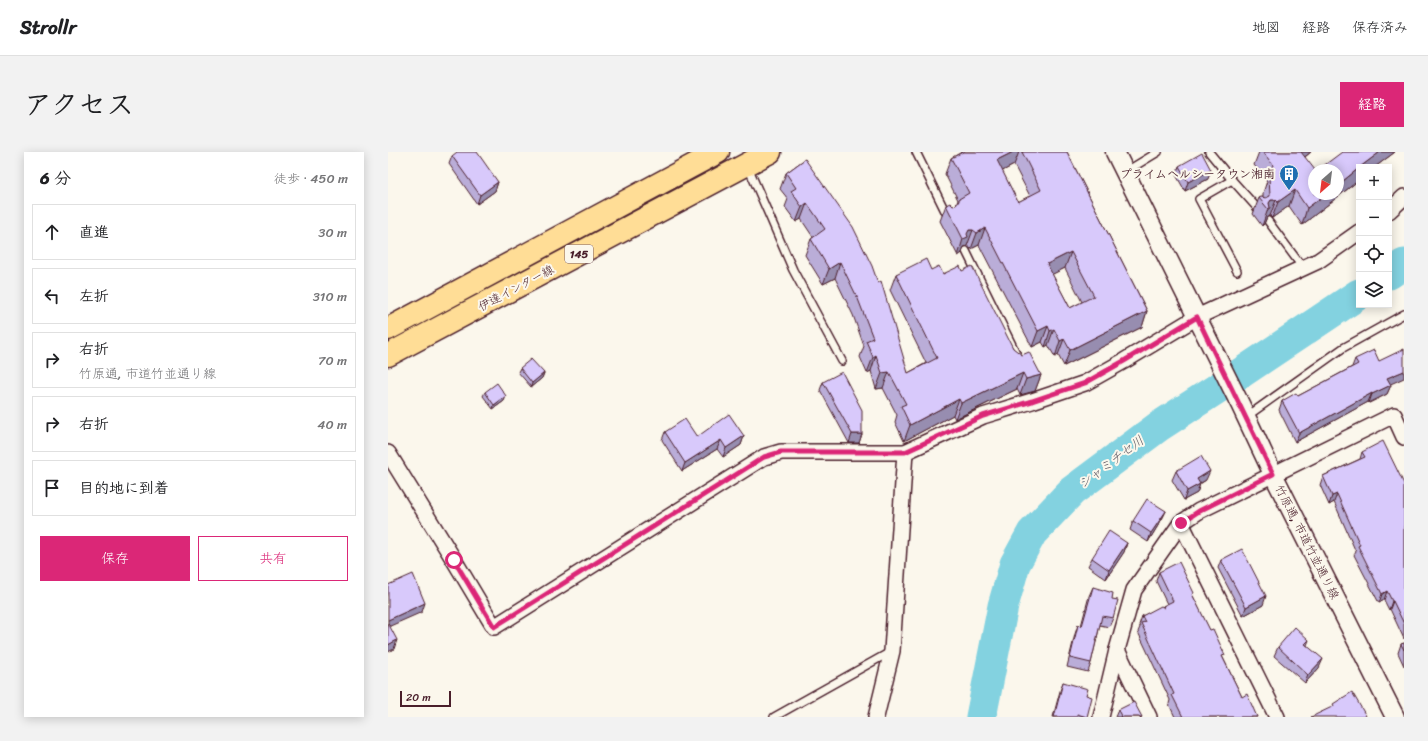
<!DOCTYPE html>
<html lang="ja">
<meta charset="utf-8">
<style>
body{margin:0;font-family:Sriracha,"Klee One",sans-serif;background:#f2f2f2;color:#202124}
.controls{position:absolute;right:12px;top:12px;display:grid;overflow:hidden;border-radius:0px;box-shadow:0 2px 10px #0003}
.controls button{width:36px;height:36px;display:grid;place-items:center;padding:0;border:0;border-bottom:1px solid #e0e0e0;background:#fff;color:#202124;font:20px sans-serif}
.compass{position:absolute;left:920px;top:12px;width:36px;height:36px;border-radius:50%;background:#fff;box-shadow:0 2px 10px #0003;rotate:208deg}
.scale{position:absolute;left:12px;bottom:10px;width:51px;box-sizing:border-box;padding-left:4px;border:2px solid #4a1f2b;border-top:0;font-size:11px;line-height:14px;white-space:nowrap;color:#4a1f2b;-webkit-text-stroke:3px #fbf7ec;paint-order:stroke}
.stop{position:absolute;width:12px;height:12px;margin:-9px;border:3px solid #db2777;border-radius:50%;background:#fff}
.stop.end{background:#db2777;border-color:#fff;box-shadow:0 1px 4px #0008}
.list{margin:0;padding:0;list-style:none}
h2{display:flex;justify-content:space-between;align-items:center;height:52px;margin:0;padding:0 16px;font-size:17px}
h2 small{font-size:13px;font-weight:400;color:#757577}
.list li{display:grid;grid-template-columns:26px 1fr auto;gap:12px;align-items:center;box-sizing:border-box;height:56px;margin:0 8px 8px;padding:0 8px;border:1px solid #e0e0e0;border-radius:0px}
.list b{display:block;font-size:15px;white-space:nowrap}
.list p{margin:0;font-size:13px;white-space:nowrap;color:#757577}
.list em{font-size:13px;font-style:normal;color:#757577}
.actions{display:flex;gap:8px;padding:12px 16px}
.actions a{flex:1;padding:9px 0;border:1px solid #db2777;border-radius:0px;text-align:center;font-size:14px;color:#db2777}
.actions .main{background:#db2777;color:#fff}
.icon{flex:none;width:22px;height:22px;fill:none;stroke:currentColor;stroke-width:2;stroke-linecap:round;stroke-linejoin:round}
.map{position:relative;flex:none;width:1016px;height:565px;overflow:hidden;border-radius:0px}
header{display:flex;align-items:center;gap:24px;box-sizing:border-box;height:56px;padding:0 20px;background:#fff;border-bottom:1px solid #e0e0e0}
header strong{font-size:19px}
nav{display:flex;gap:22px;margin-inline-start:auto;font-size:14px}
.intro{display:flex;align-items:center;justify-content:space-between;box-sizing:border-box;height:96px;padding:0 24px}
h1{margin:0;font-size:28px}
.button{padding:10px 18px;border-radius:0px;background:#db2777;color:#fff;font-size:14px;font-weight:700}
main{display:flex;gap:24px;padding:0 24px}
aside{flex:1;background:#fff;border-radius:0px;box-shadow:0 2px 10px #0003}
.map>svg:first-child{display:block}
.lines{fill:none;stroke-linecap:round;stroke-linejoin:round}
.river{stroke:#83d2e0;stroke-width:31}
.service-casing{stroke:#4a1f2b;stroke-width:10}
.minor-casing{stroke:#4a1f2b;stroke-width:18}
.tertiary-casing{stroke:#4a1f2b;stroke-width:21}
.primary-casing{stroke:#4a1f2b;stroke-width:25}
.service{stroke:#fbf7ec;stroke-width:7}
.minor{stroke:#fbf7ec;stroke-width:15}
.tertiary{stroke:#fbf7ec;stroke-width:18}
.primary{stroke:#ffdd96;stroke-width:22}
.wall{fill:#baadd8;stroke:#4a1f2b;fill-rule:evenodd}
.shaded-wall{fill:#978db0;stroke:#4a1f2b}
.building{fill:#d8c9fb;stroke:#4a1f2b;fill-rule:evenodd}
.route{stroke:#db2777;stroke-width:5}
.labels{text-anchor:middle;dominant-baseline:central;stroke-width:4;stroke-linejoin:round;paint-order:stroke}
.shield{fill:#fbf7ec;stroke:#7f6065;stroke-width:1}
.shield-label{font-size:11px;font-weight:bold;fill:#4a1f2b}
.poi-label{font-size:12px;font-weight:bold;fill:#4a1f2b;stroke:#fbf7ec;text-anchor:end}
.street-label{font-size:12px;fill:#4a1f2b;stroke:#fbf7ec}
.water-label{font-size:13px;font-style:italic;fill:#5b5561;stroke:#fbf7ec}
</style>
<header>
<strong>Strollr</strong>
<nav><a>地図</a><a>経路</a><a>保存済み</a></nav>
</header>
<div class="intro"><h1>アクセス</h1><a class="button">経路</a></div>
<main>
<aside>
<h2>6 分<small>徒歩 · 450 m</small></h2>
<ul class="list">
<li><svg class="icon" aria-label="ahead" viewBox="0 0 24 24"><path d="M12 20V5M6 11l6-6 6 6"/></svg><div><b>直進</b></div><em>30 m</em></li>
<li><svg class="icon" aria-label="left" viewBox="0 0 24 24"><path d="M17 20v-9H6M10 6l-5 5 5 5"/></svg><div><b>左折</b></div><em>310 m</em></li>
<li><svg class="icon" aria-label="right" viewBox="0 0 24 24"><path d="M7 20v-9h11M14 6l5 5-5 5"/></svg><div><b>右折</b><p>竹原通, 市道竹並通り線</p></div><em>70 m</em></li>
<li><svg class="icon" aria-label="right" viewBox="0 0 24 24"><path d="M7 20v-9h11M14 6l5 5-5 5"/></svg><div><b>右折</b></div><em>40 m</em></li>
<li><svg class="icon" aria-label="arrive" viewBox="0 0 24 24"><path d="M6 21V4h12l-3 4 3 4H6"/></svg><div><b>目的地に到着</b></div></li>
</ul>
<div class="actions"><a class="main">保存</a><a>共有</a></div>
</aside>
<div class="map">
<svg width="1016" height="565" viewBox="0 0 1016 565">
<rect width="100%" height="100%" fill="#fbf7ec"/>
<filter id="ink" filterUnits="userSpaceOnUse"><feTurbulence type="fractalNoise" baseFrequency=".025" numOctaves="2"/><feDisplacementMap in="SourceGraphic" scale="8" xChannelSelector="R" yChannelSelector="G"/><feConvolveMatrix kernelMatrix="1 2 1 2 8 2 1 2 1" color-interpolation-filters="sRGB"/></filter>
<g filter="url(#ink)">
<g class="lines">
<g class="river">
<path d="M1001 122 1016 112"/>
<path d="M593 565 615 454 627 412 644 381 684 339 770 275 847 225 971 142"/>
</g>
<defs>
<g id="service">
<path d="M528 0 560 65"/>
<path d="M821 0 844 28 871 58"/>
<path d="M360 15 405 118 454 209"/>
<path d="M737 20 770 0"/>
<path d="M844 28 811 47 849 119"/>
<path d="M880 69 915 116"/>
<path d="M578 99 629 203"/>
<path d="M858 265 955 196 1016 162"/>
<path d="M386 565 504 499"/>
</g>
<g id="minor">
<path d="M1001 59 1016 45"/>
<path d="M0 301 66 408 106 475 376 305 393 300H517L595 264 644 249 697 231 736 209 809 165 930 109 971 80"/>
<path d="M793 371 889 565"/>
<path d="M729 498 761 565"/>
<path d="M488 565 504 499 517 300"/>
<path d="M713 565 729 498 746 438 793 371 811 359 1006 263 1016 285"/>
</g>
<path id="tertiary" d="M727 0 852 252 885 322 1007 565"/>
<g id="primary">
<path d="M0 177 330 0"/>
<path d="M0 203 382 0"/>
</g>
</defs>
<use href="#service" class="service-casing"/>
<use href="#minor" class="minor-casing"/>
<use href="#tertiary" class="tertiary-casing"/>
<use href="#primary" class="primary-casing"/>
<use href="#service" class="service"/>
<use href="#minor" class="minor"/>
<use href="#tertiary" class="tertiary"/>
<use href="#primary" class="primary"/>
</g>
<g class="wall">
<path d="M573 0H679L759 159 754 175 676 214 670 203 667 205 660 193 657 195 654 190 644 195 591 93 583 97 579 94 576 95 574 101 570 104 552 69 558 53 565 54 568 53 570 48 557 22 563 6 572 1ZM626 13 642 44 630 50 614 19ZM677 116 694 150 682 156 664 122Z"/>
<path d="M871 0H923L917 5 926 42 954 0H1007L987 15H971V28L914 73 901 54 884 66 882 64 879 65 876 72 874 74 865 62 871 46 875 45V41L879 29 866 13Z"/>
<path d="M64 4 110 30 107 39 89 52 61 12Z"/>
<path d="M417 7 520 221 538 211 502 138 508 122 543 118 555 122 574 119 625 196 653 223 647 239 632 243 629 237 567 267 565 263 516 289 507 270 509 263 495 236 488 237 483 219 479 221 472 205 476 194 465 163 447 126 435 132 417 103 423 87 425 85 413 67 408 70 397 55 400 47 392 37 398 21Z"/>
<path d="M791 14 820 27 797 39 788 23Z"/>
<path d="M967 207 1002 232 1003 233 999 242 981 251 980 250 907 290 891 258 894 249 910 244 964 215Z"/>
<path d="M132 216 156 221 154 226 143 235 130 220Z"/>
<path d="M435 230 474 282 471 291H461L432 238Z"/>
<path d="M97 240 118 244 116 249 105 257 95 244Z"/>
<path d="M277 280 309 285 356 284 353 293 335 305 329 297 294 319 274 288Z"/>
<path d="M974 300 1016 332V487L1002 457 1001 458 996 448 991 451 966 403 968 400 946 350 941 353 932 333 935 324 972 307Z"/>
<path d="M788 319 818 328 812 332 809 341 796 348 784 328Z"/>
<path d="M778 359 774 367 760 390 742 378 745 369Z"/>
<path d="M739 391 736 400 718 427 700 414 704 406Z"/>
<path d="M833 408 875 453 855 464 830 416Z"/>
<path d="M771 420 805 444 854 545 869 565H787L781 552 782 548 750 480 752 475 751 473 754 464 774 455 775 454 779 452 768 429Z"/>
<path d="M705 435 724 447 725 466 721 475 712 473 703 511 700 520 679 515 687 482 690 473 693 474 701 444Z"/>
<path d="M921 488 919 493 931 516 917 531 886 504 890 495Z"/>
<path d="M1016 491V514L1010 501 1013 492Z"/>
<path d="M675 530 698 543 699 565H665L672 539Z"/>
<path d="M730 558 754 565H727Z"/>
</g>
<g class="shaded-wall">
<path d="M625 0H631L626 13 603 25 609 8Z"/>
<path d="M910 0H923L905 14Z"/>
<path d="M992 0H1007L987 15H972Z"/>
<path d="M971 16V28L914 73 919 56 938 42H950V33Z"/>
<path d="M823 18 820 27 797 39 800 30Z"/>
<path d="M110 30 107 39 89 52 92 43Z"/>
<path d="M907 38 901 54 884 66 890 50Z"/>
<path d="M883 48H888L882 64 879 65 876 72 874 74 880 57 881 51Z"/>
<path d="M419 51 413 67 408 70 414 55Z"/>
<path d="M597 76 591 93 583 97 589 81Z"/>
<path d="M581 78H585L579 94 576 95 574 101 570 104 575 87Z"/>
<path d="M683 100 677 116 653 128 659 112Z"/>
<path d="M452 110 447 126 435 132 441 117Z"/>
<path d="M759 159 754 175 676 214 682 198Z"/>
<path d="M660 174 654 190 644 195 650 179Z"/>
<path d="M666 177 660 193 657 195 662 179Z"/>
<path d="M676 187 670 203 667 205 672 189Z"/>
<path d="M488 203 483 219 479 221 485 205Z"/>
<path d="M1016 219V226L996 235 999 226Z"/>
<path d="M501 220 495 236 488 237 494 221Z"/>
<path d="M156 221 154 226 143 235 144 231Z"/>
<path d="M635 221 629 237 567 267 573 251Z"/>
<path d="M653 223 647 239 632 243 638 227Z"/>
<path d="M1003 233 999 242 981 251 984 242Z"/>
<path d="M984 241 980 250 907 290 911 281Z"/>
<path d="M118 244 116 249 105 257 106 253Z"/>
<path d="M571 247 565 263 516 289 522 273Z"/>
<path d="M464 282H474L471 291H461Z"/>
<path d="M356 284 353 293 335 305 338 296Z"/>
<path d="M333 288 329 297 294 319 297 311Z"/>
<path d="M822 319 818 328 806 335 809 327Z"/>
<path d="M812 332 809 341 796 348 799 339Z"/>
<path d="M949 342 946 350 941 353 944 344Z"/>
<path d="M778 359 774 367 760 390 763 381Z"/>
<path d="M739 391 736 400 718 427 721 418Z"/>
<path d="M999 439 996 448 991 451 994 442Z"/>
<path d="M878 444 875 453 855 464 858 455Z"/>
<path d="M1004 449H1005L1002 457 1001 458Z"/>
<path d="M37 451 34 460 0 475V468Z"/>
<path d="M9 488 6 497 0 500V493Z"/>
<path d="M935 507 931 516 917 531 920 523Z"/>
</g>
<g class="building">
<path d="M69 0H89L110 30 92 43 64 4Z"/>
<path d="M575 0H625L609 8 630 50 653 38 634 0H679L759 159 682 198 676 187 672 189 666 177 662 179 660 174 650 179 597 76 589 81 585 78H581L579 82 580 85 575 87 558 53 562 51 565 54 568 53 571 49V47L581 41 563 6ZM683 100 706 144 682 156 659 112Z"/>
<path d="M875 0H913L927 18H926V42H938L919 56 907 38 890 50 888 48H883L881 51 882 56 880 57 871 46 873 45 878 46 882 44 881 24 885 13Z"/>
<path d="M954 0H992L972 15H971V16L950 33V18H930Z"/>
<path d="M814 1 823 18 800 30 791 14Z"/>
<path d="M417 7 465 75 484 114 490 131 493 129 520 221 549 206 508 122 538 107 543 118 551 114 555 122 572 114 574 119 584 114 625 196 634 203 641 200 653 223 638 227 635 221 573 251 571 247 522 273 513 254 518 252 501 220 494 221 488 203 485 205 478 189 485 186 470 147 452 110 441 117 423 87 437 77 419 51 414 55 403 39 408 36 398 21Z"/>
<path d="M1016 197V219L999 226 1003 233 984 242V241L911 281 894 249 908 241 910 244 970 212 967 207 986 198 991 209Z"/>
<path d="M143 207 156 221 144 231 132 216Z"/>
<path d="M454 220 474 258V282H464L435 230Z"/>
<path d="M109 231 118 244 106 253 97 240Z"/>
<path d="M341 262 356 284 338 296 333 288 297 311 277 280 297 267 309 285Z"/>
<path d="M995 289 1016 332V472L1005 449H1004L999 439 994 442 970 394 972 393 949 342 944 344 935 324 977 305 974 300Z"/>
<path d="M813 304 822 319 809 327 812 332 799 339 788 319Z"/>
<path d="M759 347 778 359 763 381 745 369Z"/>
<path d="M721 379 739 391 721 418 704 406Z"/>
<path d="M854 397 878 444 858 455 833 408Z"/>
<path d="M791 410 806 441 804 442 822 478 825 477 837 503 834 504 854 545 859 542 869 565H795L784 543 786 542 753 471 757 470 754 464 773 454 777 456 775 454 785 449 771 420Z"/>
<path d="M25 422 37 451 0 468V433Z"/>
<path d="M705 435 725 441 724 447 730 448 725 466 714 464 703 511 682 506 690 473 694 474Z"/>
<path d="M0 471 9 488 0 493Z"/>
<path d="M907 475 921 488 917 492 935 507 920 523 890 495Z"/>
<path d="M1016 491V498L1013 492Z"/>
<path d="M675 530 700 537 698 543 704 545 699 565 689 562V565H666Z"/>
<path d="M964 540 978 564 976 565H923L946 554 945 552Z"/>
<path d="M746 550 754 565H732L733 564 730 558Z"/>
</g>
</g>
<g class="lines" filter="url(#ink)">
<path class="route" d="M66 408 106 475 376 305 393 300H517L595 264 644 249 697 231 736 209 809 165 885 322 811 359 793 371"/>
</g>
<defs>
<symbol id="building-pin" viewBox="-11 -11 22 30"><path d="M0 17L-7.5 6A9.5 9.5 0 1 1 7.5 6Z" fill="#1f6fb2" stroke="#fbf7ec"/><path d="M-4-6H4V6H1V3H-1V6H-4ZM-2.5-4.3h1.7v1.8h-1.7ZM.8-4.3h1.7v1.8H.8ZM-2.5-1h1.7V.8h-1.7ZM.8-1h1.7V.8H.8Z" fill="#fff"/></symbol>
</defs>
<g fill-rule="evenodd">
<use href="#building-pin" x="890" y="11" width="22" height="30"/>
</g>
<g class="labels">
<rect class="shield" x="177" y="93" width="28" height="18" rx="3"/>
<g class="shield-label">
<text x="191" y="102">145</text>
</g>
<g class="poi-label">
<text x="887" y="22">プライムヘルシータウン湘南</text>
</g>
<g class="street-label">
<text transform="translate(128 136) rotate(-28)">伊達インター線</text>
<text transform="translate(919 390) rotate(63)">竹原通, 市道竹並通り線</text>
</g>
<g class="water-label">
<text transform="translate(723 310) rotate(-37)">シャミチセ川</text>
</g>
</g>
</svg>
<div class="controls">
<button>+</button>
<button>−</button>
<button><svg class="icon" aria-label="locate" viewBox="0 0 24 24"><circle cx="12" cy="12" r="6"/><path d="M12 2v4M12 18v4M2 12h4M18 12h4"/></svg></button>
<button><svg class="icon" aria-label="layers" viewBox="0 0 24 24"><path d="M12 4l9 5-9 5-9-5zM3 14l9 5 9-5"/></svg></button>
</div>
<svg class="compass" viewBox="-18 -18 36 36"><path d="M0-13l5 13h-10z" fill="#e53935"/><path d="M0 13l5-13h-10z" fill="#757577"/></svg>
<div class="scale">20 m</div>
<div class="stop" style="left:66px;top:408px"></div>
<div class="stop end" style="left:793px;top:371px"></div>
</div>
</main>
